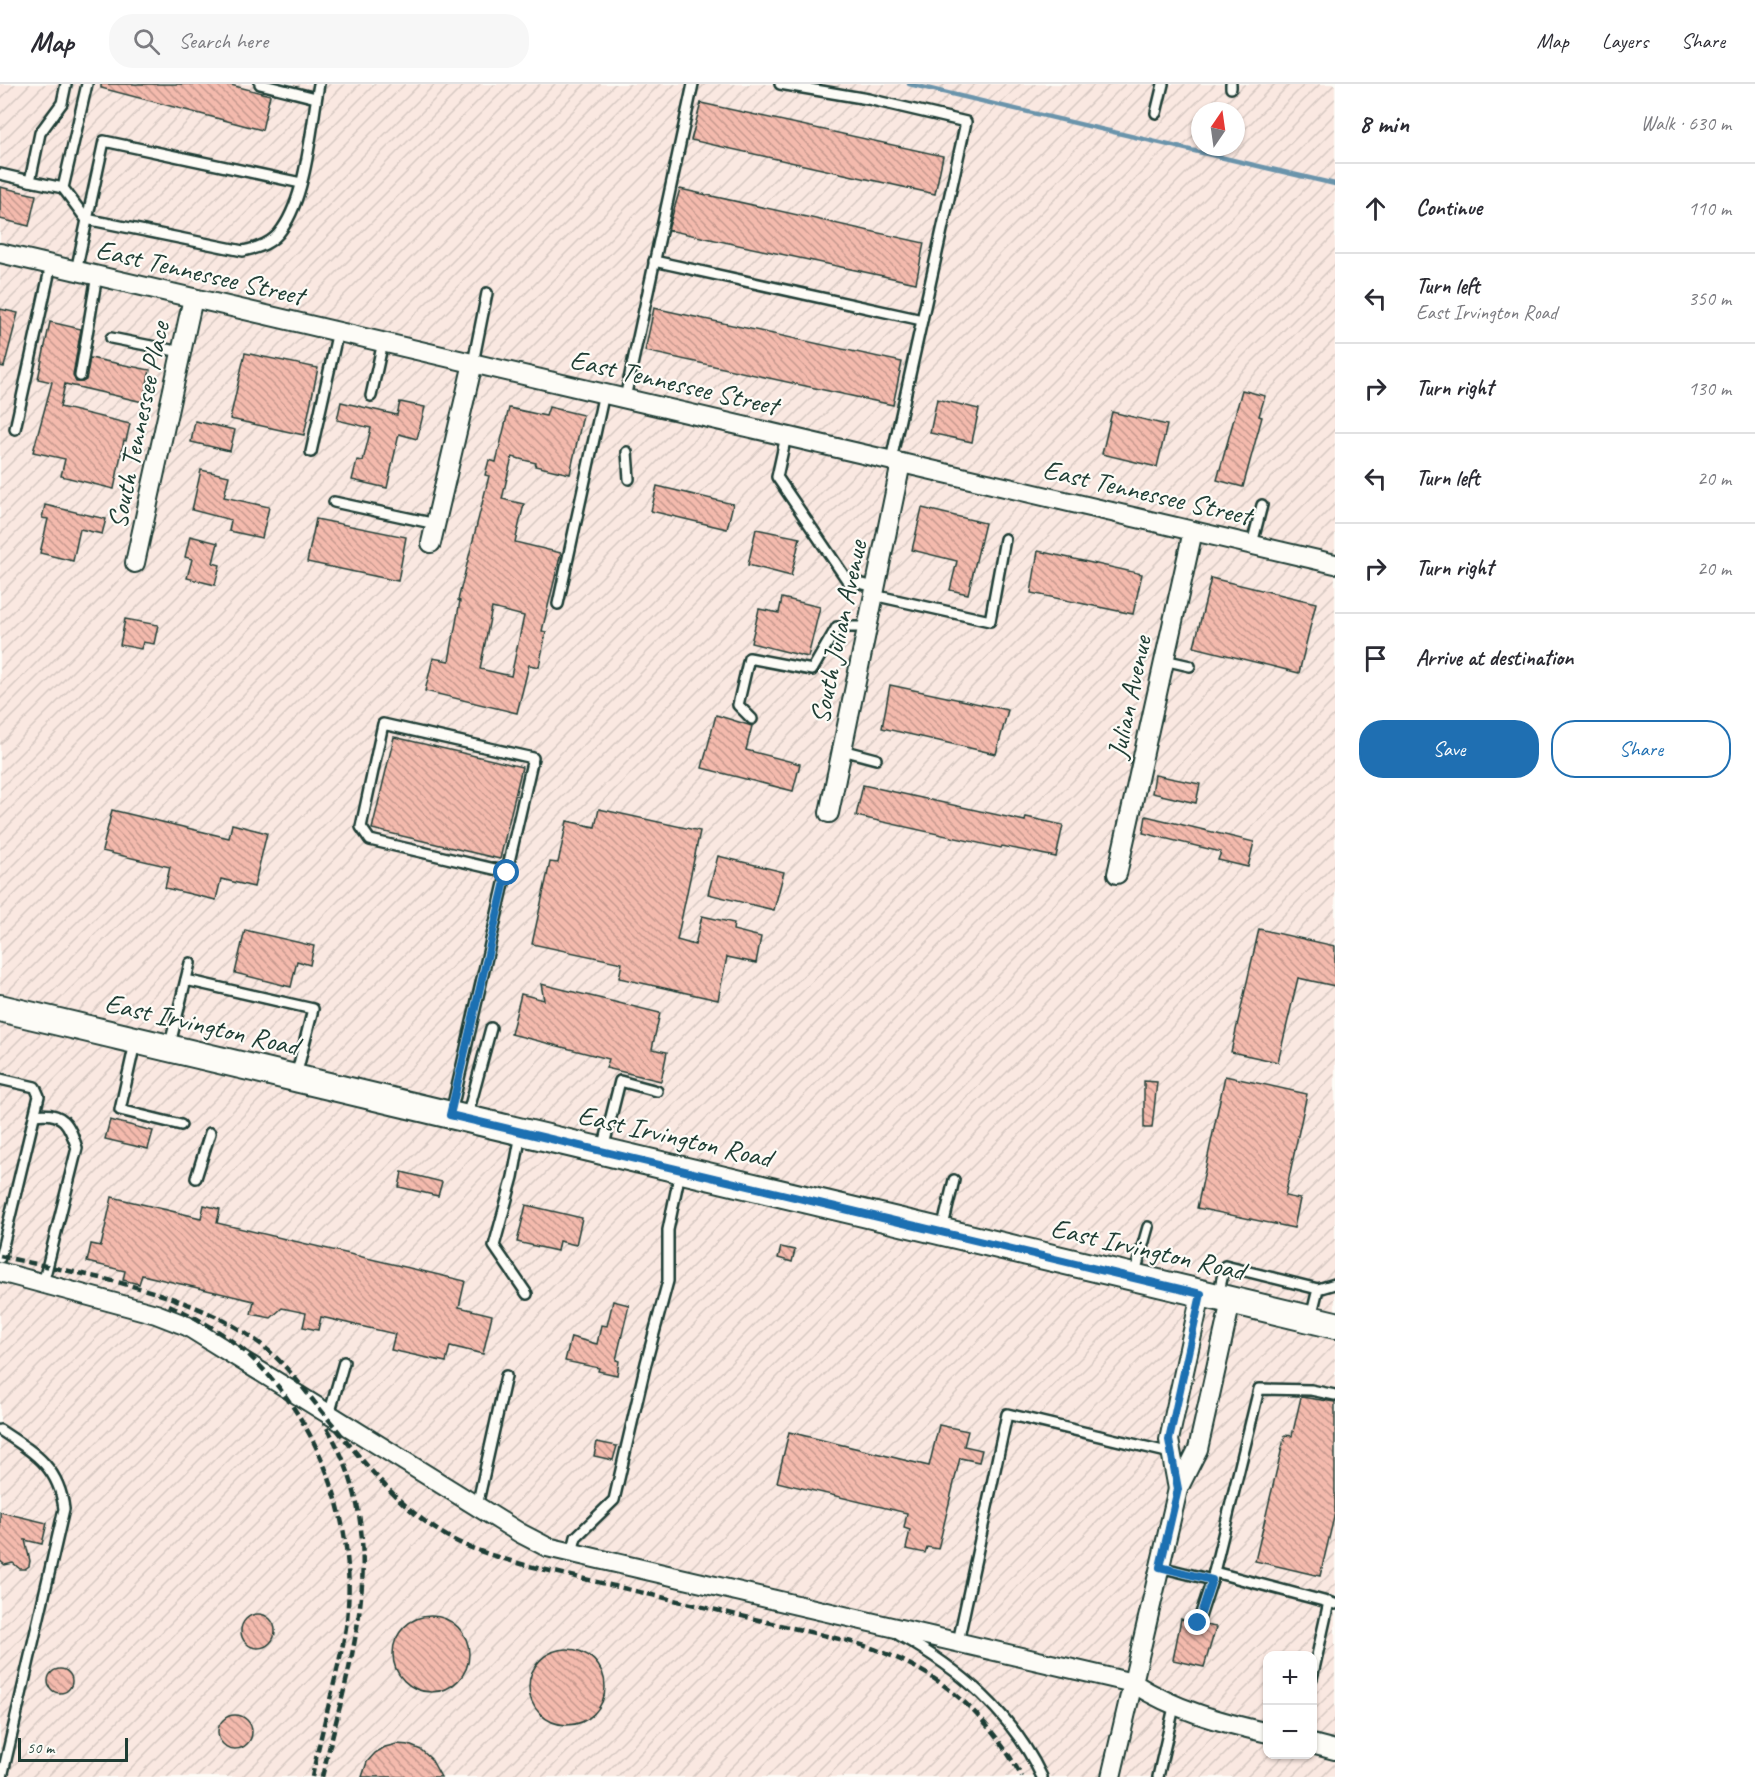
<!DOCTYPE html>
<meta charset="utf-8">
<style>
body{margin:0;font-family:Caveat,sans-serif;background:#f7f7f7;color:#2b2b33}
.controls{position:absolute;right:18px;bottom:18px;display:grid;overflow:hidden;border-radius:12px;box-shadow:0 2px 4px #0004}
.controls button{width:54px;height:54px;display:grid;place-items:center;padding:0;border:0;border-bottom:2px solid #e1e1e2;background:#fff;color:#2b2b33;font:30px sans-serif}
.compass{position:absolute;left:1191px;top:18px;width:54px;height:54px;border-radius:50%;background:#fff;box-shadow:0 2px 4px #0004;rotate:13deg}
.scale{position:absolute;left:18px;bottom:15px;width:110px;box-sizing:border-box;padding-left:6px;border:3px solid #1f3d34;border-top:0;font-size:16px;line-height:21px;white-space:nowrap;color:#1f3d34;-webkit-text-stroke:4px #fdfcf7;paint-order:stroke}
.stop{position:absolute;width:18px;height:18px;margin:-14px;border:4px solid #1f6fb2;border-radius:50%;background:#fff}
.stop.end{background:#1f6fb2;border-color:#fff;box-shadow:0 2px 6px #0008}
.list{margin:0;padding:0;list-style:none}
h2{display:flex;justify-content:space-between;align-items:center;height:78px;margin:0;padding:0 24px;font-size:26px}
h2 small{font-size:20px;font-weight:400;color:#7c7c81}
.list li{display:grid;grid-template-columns:39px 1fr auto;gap:18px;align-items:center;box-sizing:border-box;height:90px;padding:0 24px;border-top:2px solid #e1e1e2}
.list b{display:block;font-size:22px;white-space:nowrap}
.list p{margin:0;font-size:20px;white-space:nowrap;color:#7c7c81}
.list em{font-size:20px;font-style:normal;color:#7c7c81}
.actions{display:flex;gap:12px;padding:18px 24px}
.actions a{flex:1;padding:14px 0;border:2px solid #1f6fb2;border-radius:24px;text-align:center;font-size:21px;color:#1f6fb2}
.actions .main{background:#1f6fb2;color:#fff}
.icon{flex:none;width:33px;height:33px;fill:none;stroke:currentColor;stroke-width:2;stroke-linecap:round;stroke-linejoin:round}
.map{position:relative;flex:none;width:1335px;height:1693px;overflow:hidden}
header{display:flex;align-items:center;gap:36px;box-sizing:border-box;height:84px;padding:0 30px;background:#fff;border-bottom:2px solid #e1e1e2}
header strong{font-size:28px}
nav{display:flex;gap:33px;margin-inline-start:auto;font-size:21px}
.search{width:420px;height:54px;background:#f7f7f7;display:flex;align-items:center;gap:15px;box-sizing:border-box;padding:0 21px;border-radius:24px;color:#7c7c81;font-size:22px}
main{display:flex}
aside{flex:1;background:#fff}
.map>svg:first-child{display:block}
.industrial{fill:url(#industrial-furrows);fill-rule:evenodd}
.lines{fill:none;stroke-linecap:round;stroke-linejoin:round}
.stream{stroke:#6b94ab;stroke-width:4.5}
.building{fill:url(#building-back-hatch);stroke:#1f3d34;stroke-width:1.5;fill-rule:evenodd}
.lane-casing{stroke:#1f3d34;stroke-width:14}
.street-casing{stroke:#1f3d34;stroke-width:22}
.secondary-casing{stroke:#1f3d34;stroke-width:30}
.lane{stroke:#fdfcf7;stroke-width:9}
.street{stroke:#fdfcf7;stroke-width:18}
.secondary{stroke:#fdfcf7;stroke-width:26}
.rail{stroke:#1f3d34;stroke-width:4.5;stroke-dasharray:9 4.5;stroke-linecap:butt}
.route{stroke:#1f6fb2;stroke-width:8}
.labels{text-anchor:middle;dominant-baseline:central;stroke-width:4.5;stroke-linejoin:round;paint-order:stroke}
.street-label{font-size:28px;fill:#1f3d34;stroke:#fdfcf7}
</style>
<header>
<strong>Map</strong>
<div class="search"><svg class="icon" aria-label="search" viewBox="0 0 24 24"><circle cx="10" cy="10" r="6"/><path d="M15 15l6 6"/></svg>Search here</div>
<nav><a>Map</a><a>Layers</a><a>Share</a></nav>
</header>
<main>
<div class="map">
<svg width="1335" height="1693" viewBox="0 0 1335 1693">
<defs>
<pattern id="industrial-furrows" width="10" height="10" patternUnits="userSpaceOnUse" patternTransform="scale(1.5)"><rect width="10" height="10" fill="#fae8e1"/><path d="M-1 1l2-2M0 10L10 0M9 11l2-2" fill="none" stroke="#d6c8c2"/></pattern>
<pattern id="building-back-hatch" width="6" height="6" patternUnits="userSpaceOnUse" patternTransform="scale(1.5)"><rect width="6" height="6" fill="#f4baad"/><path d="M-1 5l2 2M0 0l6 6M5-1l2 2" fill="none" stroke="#c5988e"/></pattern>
</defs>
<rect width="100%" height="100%" fill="#fdfcf7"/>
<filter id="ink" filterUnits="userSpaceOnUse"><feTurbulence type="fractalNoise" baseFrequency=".0167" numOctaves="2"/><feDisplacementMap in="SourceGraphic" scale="12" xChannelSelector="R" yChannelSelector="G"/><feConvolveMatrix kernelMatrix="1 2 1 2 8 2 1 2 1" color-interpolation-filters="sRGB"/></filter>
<g filter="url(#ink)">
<path class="industrial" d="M0 0H1335V1693H0ZM1200 27H1236V63H1200ZM1268 1572H1312V1670H1268Z"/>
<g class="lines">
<path class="stream" d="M909 0 1335 100"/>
</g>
<g class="building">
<path d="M101 0H227L270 11 262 46 101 4Z"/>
<path d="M701 19 943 72 935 110 691 56Z"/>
<path d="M0 103 36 111 29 142 0 135Z"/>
<path d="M680 105 924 159 916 199 668 146Z"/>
<path d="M654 224 902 278 893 321 645 267Z"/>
<path d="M0 225 18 229 4 283 0 282Z"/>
<path d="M50 238 81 245 73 291 76 298H82L86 296 90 274 150 286 143 318 65 300 60 323 130 340 126 357 124 356 114 405 61 392 65 375 33 368 52 298 38 295Z"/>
<path d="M245 269 318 284 304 351 230 335Z"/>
<path d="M1242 306 1265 312 1259 332 1262 333 1243 403 1217 396Z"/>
<path d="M937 315 979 325 972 358 930 349Z"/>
<path d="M341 318 397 331 400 318 425 323 417 355 399 350 387 404 352 396 357 376 363 377 371 344 337 336Z"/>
<path d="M549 323 583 331 570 390 535 382 536 379 512 373 502 415 524 420 515 458 561 469 542 547 546 548 539 583 529 581 517 629 425 607 433 574 449 577 460 517 458 516 489 392 485 391 489 376 496 378 509 324 546 332ZM492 524 524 532 511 592 480 585Z"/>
<path d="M1112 328 1167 341 1157 383 1102 370Z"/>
<path d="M195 337 235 346 230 367 191 358Z"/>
<path d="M201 386 229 392 224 413 269 423 262 454 229 447 231 436 192 426Z"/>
<path d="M657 402 733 420 727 445 651 427Z"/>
<path d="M45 421 106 435 102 450 80 445 73 477 40 469 48 435 42 434Z"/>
<path d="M922 424 985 439 968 510 950 506 957 477 912 466Z"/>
<path d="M316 435 406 453 398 497 307 478Z"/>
<path d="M756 445 800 454 791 492 748 481Z"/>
<path d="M190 452 218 459 213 479 220 481 215 501 187 494 192 475 185 473Z"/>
<path d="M1038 467 1142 490 1133 530 1031 509Z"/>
<path d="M1211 494 1316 519 1299 589 1194 563Z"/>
<path d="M782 514 820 523 808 573 751 559 759 525 779 529Z"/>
<path d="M125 535 158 541 154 560 143 558 141 565 120 561Z"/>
<path d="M890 601 1008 626 996 670 882 644Z"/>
<path d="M716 631 752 642 746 666 800 680 793 707 702 684Z"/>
<path d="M394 653 522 683 500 775 372 745Z"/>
<path d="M1155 691 1200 700 1196 719 1152 709Z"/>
<path d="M863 701 1025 737 1026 733 1063 741 1056 773 1002 762 1001 764 856 732Z"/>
<path d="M599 725 700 747 677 856 695 861 702 832 734 839 733 846 761 853 756 879 727 873 718 916 619 894 622 879 532 860 550 778 558 779 567 737 595 743Z"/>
<path d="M112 726 229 754 232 740 267 749 254 803 221 795 216 816 165 804 170 783 102 767Z"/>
<path d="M1146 732 1254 758 1248 783 1218 776 1221 768 1143 749Z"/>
<path d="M718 772 784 788 774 826 708 810Z"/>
<path d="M1259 845 1335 862V902L1298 894 1278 978 1231 968Z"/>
<path d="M245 846 314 862 310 881 297 877 291 903 235 889Z"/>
<path d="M541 900 660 929 652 965 667 968 661 997 606 984 609 975 511 950 521 910 544 916Z"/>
<path d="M1225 992 1307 1010 1285 1112 1300 1115 1294 1144 1197 1124Z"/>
<path d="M1144 997 1157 998 1152 1044H1144Z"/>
<path d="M110 1036 153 1047 148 1065 105 1055Z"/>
<path d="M402 1088 442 1098 438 1112 399 1103Z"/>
<path d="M112 1113 201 1134 204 1121 220 1125 217 1139 465 1197 459 1223 492 1231 483 1270 450 1262 446 1278 391 1266 395 1250 321 1233 318 1246 303 1243 306 1229 282 1224 271 1234 251 1230 254 1217 142 1191 139 1200 123 1196 125 1187 87 1178 91 1160 101 1162Z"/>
<path d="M526 1121 582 1134 576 1161 559 1157 557 1167 517 1158Z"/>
<path d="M781 1163 795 1166 792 1178 778 1174Z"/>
<path d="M613 1217 629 1221 616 1276 619 1277 617 1291 598 1287 599 1284 565 1277 571 1253 597 1260 601 1241 607 1242Z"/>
<path d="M1301 1313 1335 1318V1429L1320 1492 1255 1477 1285 1351 1292 1352Z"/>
<path d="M939 1341 968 1347 964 1362 982 1366 979 1378 960 1374 938 1465 927 1463 925 1469 906 1465 910 1446 904 1444 907 1429 777 1398 789 1348 929 1382Z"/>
<path d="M597 1358 617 1362 613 1376 594 1372Z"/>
<path d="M0 1428 47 1439 42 1460 25 1456 30 1477 29 1482 25 1485H20L13 1479 5 1481 0 1477Z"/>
<circle cx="258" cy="1547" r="17"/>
<circle cx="431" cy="1570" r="38"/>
<path d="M1181 1535 1191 1538 1193 1543 1196 1546 1202 1544 1205 1541 1216 1543 1204 1583 1173 1576Z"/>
<circle cx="567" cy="1603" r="38"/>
<circle cx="60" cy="1597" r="12"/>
<circle cx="235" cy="1648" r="17"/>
<path d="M397 1660 409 1661 421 1666 431 1675 441 1693H362L367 1678 375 1669 385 1663Z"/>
</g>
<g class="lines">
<defs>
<g id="lane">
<path d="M87 0 63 104 86 135 243 167C258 164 273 159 282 145 307 110 311 42 319 0"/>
<path d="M260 0 316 14"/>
<path d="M780 0 868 15 966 38 891 376"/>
<path d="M1231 4V0"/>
<path d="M1156 29 1163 0"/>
<path d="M0 90 30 97 40 49 62 19 66 0"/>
<path d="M30 97 63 104"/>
<path d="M654 177 922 236"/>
<path d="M76 187 104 57 301 99"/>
<path d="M111 254 181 268"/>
<path d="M473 279 487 209"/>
<path d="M80 292 97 191"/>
<path d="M371 312 383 258"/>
<path d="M625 314 693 0"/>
<path d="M15 345 51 181"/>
<path d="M786 352 777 393 847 496 875 503"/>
<path d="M311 368 338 247"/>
<path d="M627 368 629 395"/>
<path d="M334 418 436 440"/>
<path d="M1252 460 1262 421"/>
<path d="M873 511 990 537 1005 455"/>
<path d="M558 520 604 309"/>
<path d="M1164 576 1190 582"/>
<path d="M752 635 738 621 749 574 812 586 837 543H867"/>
<path d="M842 666 876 675"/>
<path d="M186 896 313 925 296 992"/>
<path d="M135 959 120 1026 181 1041"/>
<path d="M169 964 190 879"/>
<path d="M0 995 35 1003 39 1012 0 1174"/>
<path d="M451 1029 533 674 383 640 361 743 370 756 507 788"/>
<path d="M35 1031C64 1027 69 1040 77 1064L43 1200"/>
<path d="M467 1033 491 944"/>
<path d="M521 1050 513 1093 494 1162 527 1210"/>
<path d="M603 1065 620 997 657 1007"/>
<path d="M196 1094 210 1049"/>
<path d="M942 1146 954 1096"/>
<path d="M1134 1192 1148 1143"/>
<path d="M1218 1211 1225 1182 1318 1205"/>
<path d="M1311 1233 1318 1205 1335 1200"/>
<path d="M329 1331 344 1278"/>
<path d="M0 1346C33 1368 59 1382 64 1425L2 1693"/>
<path d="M477 1422 506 1292"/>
<path d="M572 1469 576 1453 614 1416 646 1279 668 1197V1146L680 1088"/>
<path d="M1160 1483 1212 1496 1259 1305 1311 1306 1335 1311"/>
<path d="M1214 1488 1335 1520"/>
<path d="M1198 1539 1212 1496"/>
<path d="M899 1551C960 1585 1012 1629 1042 1693"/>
<path d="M958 1558 1007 1330 1171 1369"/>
<path d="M1312 1594 1329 1518"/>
<path d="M1158 1693 1174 1623"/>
</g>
<g id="street">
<path d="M0 169 1335 480"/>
<path d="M431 459 473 279"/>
<path d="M135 479 193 214"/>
<path d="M829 729 901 379"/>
<path d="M1117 790 1193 447"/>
<path d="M0 1188 156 1230 187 1242 520 1449 547 1463 1133 1599C1175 1626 1220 1638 1268 1649"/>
<path d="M1201 1210 1169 1356 1178 1405 1198 1365 1231 1217"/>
<path d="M1312 1660 1335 1666"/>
<path d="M1111 1693 1178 1405"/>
</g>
<path id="secondary" d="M0 924 1335 1241"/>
</defs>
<use href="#lane" class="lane-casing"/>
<use href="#street" class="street-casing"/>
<use href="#secondary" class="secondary-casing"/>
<use href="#lane" class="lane"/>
<use href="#street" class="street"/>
<use href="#secondary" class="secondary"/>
<g class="rail">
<path d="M0 1172C86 1192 193 1206 263 1262 287 1281 305 1307 324 1330 361 1374 395 1421 445 1451 470 1466 498 1473 525 1481L852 1558C930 1580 982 1622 1022 1693"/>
<path d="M169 1221C198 1234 226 1250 250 1272 317 1335 354 1432 348 1523 347 1548 340 1572 335 1595 327 1628 319 1660 312 1693"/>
<path d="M322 1693C351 1573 396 1454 324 1339"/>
</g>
</g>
</g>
<g class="lines" filter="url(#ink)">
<path class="route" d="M507 789 450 1031 1201 1210 1169 1356 1178 1405 1160 1483 1212 1496 1198 1539"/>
</g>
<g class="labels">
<g class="street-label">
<text transform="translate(200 188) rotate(13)">East Tennessee Street</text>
<text transform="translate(674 298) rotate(13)">East Tennessee Street</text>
<text transform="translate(138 341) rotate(-78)">South Tennessee Place</text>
<text transform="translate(1147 408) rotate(13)">East Tennessee Street</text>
<text transform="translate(838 548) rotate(-78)">South Julian Avenue</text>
<text transform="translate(1129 613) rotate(-78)">Julian Avenue</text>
<text transform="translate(202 940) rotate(13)">East Irvington Road</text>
<text transform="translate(675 1052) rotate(13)">East Irvington Road</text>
<text transform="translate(1148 1165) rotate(13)">East Irvington Road</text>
</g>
</g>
</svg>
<div class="controls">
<button>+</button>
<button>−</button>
</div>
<svg class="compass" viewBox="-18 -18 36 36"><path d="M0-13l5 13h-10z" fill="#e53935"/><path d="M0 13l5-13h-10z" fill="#7c7c81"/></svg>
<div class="scale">50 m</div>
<div class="stop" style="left:507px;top:789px"></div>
<div class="stop end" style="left:1198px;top:1539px"></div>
</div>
<aside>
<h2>8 min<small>Walk · 630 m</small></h2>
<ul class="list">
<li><svg class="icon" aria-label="ahead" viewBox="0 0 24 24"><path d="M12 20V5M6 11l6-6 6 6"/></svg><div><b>Continue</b></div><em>110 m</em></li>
<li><svg class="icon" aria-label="left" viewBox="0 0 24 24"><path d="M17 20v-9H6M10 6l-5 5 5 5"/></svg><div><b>Turn left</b><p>East Irvington Road</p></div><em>350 m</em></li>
<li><svg class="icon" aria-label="right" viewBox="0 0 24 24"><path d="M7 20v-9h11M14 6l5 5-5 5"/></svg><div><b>Turn right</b></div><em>130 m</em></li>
<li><svg class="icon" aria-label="left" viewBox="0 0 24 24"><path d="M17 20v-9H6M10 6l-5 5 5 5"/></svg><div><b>Turn left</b></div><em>20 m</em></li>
<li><svg class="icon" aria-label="right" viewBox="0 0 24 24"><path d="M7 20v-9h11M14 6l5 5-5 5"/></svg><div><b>Turn right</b></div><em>20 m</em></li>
<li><svg class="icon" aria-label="arrive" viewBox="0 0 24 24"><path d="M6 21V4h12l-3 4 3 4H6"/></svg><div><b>Arrive at destination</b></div></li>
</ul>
<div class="actions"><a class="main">Save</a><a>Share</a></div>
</aside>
</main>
